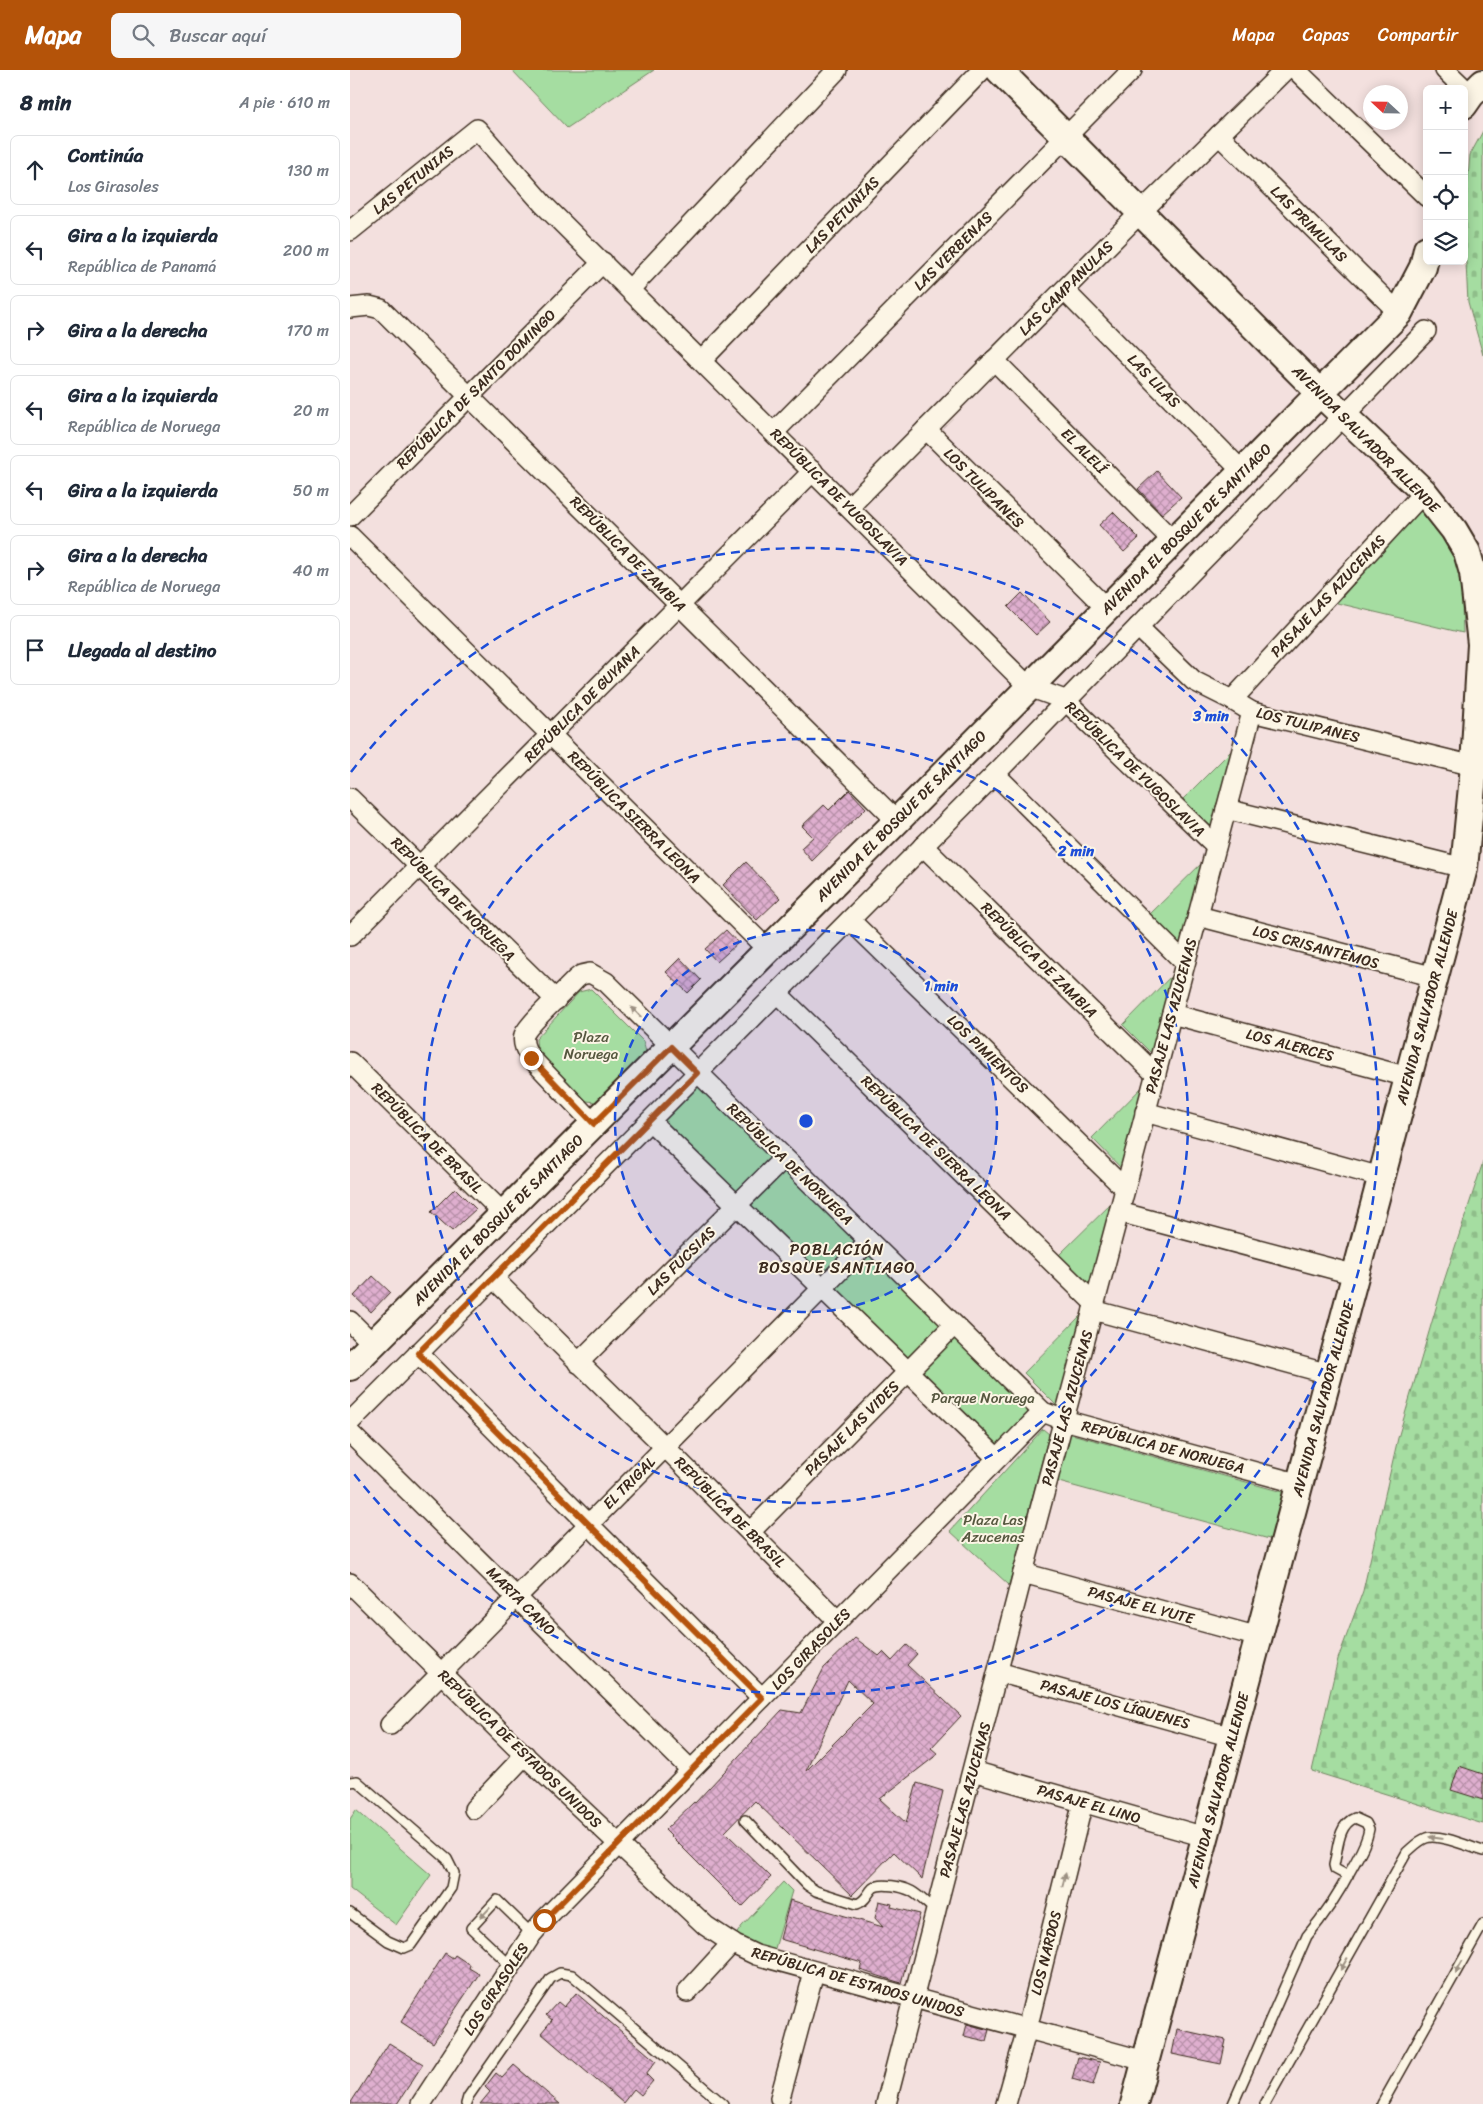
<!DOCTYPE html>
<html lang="es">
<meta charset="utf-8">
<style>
body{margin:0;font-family:Sriracha,sans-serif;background:#f6f6f7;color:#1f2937}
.controls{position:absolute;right:15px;top:15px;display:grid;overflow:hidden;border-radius:8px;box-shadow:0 2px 12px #0003}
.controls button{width:45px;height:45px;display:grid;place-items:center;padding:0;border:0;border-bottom:1px solid #e0e1e3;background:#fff;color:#1f2937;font:25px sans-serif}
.compass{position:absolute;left:1013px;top:15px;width:45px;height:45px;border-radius:50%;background:#fff;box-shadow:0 2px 12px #0003;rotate:292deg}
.stop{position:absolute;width:15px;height:15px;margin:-11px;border:4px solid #b45309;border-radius:50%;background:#fff}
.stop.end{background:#b45309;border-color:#fff;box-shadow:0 1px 5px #0008}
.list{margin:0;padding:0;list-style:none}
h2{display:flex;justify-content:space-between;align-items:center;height:65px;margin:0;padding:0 20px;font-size:21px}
h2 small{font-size:16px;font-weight:400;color:#747a83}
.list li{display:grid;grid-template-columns:32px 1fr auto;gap:15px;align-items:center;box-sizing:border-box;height:70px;margin:0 10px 10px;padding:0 10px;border:1px solid #e0e1e3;border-radius:8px}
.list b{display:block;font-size:19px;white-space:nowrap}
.list p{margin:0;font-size:16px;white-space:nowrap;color:#747a83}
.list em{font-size:16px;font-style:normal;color:#747a83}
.icon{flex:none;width:28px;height:28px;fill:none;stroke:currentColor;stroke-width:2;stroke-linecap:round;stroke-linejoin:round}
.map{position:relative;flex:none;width:1133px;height:2034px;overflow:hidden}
header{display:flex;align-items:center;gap:30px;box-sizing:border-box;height:70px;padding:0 25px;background:#b45309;color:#fff}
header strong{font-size:24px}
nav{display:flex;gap:28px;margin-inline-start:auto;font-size:18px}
.search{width:350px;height:45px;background:#f6f6f7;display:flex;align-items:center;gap:12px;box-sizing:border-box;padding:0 18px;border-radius:8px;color:#747a83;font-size:19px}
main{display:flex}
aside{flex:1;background:#fff}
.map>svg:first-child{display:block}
.green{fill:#a5dda1;stroke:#708460}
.cemetery{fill:url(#cemetery-stones);stroke:#708460}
.building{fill:url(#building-cross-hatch);stroke:#3b2a1e;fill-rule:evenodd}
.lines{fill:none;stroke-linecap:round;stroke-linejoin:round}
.lane-casing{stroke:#3b2a1e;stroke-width:12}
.street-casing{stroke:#3b2a1e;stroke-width:22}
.secondary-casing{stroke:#3b2a1e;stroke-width:30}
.lane{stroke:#fcf5e5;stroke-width:9}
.street{stroke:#fcf5e5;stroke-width:19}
.secondary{stroke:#fcf5e5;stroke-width:26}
.oneway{fill:#9c9082}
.route{stroke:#b45309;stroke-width:6}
.ring{fill:none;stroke:#1d4ed8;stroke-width:2.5;stroke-dasharray:9 6}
.labels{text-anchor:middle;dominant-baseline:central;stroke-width:4;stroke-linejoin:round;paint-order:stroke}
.street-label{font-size:15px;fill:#3b2a1e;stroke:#fcf5e5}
.park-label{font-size:15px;fill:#56573f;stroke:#fcf5e5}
.neighbourhood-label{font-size:16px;letter-spacing:1px;fill:#3b2a1e;stroke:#fcf5e5}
.centre{fill:#1d4ed8;stroke:#fcf5e5;stroke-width:2.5}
.ring-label{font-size:15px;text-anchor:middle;font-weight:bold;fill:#1d4ed8;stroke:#fcf5e5;stroke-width:4;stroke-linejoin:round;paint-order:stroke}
</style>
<header>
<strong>Mapa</strong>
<div class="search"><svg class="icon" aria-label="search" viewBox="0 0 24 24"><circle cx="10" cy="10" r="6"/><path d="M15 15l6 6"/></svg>Buscar aquí</div>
<nav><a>Mapa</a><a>Capas</a><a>Compartir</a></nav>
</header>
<main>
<aside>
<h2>8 min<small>A pie · 610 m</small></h2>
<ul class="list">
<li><svg class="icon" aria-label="ahead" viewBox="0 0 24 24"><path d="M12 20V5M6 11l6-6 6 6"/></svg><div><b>Continúa</b><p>Los Girasoles</p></div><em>130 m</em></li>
<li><svg class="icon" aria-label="left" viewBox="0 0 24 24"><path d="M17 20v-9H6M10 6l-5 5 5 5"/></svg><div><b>Gira a la izquierda</b><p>República de Panamá</p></div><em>200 m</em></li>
<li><svg class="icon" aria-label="right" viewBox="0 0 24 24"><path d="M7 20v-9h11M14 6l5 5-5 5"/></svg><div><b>Gira a la derecha</b></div><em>170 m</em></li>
<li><svg class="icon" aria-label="left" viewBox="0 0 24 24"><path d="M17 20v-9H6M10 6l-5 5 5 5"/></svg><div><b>Gira a la izquierda</b><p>República de Noruega</p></div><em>20 m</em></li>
<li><svg class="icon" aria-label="left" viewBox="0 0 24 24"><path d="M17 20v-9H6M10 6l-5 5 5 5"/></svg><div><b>Gira a la izquierda</b></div><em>50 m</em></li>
<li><svg class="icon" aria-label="right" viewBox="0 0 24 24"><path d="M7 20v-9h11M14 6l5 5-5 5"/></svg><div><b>Gira a la derecha</b><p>República de Noruega</p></div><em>40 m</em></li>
<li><svg class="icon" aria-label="arrive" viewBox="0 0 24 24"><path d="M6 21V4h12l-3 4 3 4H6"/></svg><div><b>Llegada al destino</b></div></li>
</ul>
</aside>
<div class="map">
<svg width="1133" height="2034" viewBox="0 0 1133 2034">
<defs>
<pattern id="cemetery-stones" width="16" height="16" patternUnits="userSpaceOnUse" patternTransform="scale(1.25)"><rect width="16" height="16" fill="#a5dda1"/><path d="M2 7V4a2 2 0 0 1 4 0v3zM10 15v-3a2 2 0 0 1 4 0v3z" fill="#8fbe8a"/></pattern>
<pattern id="building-cross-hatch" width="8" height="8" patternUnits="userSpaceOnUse" patternTransform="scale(1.25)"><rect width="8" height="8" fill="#dfafcf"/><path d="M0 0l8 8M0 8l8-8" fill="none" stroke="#b68fa7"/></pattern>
</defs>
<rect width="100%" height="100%" fill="#f3e0de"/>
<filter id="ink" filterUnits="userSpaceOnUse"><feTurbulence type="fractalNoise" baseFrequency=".02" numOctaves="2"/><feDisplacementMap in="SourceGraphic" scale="10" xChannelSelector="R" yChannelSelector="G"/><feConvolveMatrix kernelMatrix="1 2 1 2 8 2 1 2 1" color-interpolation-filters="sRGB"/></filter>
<g filter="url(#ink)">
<g class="green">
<path d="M162 0H304L217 58Z"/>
<path d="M1071 437 1106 482 1111 505 1113 563 987 533Z"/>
<path d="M888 674 864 765 831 731Z"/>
<path d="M857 788 833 879 799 845Z"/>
<path d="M830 897 807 989 773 955Z"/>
<path d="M241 919 293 971 296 982 246 1032 237 1031 187 981 186 969 229 922Z"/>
<path d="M799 1010 775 1102 742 1068Z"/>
<path d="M350 1013 687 1341 646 1381 310 1054Z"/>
<path d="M767 1128 743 1219 709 1185Z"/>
<path d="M731 1245 708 1337 674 1303Z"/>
<path d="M693 1359 699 1364 659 1515 600 1461Z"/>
<path d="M718 1363 936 1423 923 1470 705 1411Z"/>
<path d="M6 1740 81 1805 46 1855 0 1819V1749Z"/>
<path d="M433 1812 442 1821 423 1885 385 1866 392 1856Z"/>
</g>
<g class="cemetery">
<path d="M1133 61V285L1118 232 1114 155 1120 85Z"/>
<path d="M1133 1092V1754L962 1701 988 1589 1013 1521 1048 1368 1093 1214Z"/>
</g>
<g class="building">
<path d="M807 401 831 427 812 444 788 419Z"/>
<path d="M763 442 789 468 774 482 749 455Z"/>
<path d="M672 523 700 552 686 565 658 537Z"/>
<path d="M499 720 516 738 462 791 451 778 463 767 452 756 474 735 479 740Z"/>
<path d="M396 792 430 828 407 850 373 815Z"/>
<path d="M376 860 388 873 367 892 355 879Z"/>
<path d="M330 888 351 910 338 923 316 902Z"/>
<path d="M105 1118 126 1139 102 1161 81 1142Z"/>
<path d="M23 1206 40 1222 21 1242 4 1226Z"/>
<path d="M505 1568 529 1586 533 1582 542 1591 557 1575 567 1584 557 1595 611 1646 581 1678 588 1684 530 1729 556 1753 567 1713 593 1721 572 1809 544 1782 502 1825 405 1731 375 1762 421 1807 392 1837 315 1760 344 1732 345 1733 432 1640 451 1643 474 1598ZM498 1610 523 1634 456 1701Z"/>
<path d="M1109 1696 1133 1704V1730L1101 1720Z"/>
<path d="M440 1830 533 1857 525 1848 529 1831 542 1834 541 1837 570 1844 551 1913 510 1900 512 1893 430 1869Z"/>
<path d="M95 1883 103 1888 105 1885 120 1895 119 1898 129 1904 83 1973 51 1952Z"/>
<path d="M226 1923 306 1991 296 2004 303 2011 291 2025 284 2019 273 2033 191 1963 202 1950 196 1945 208 1932 214 1937Z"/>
<path d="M617 1954 639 1960 636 1971 614 1966Z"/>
<path d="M827 1959 876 1970 871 1994 822 1984Z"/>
<path d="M39 1973 73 1994 47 2034H0Z"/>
<path d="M728 1987 750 1992 743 2015 722 2009Z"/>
<path d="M164 1995 210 2034H130L140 2022 135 2017 146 2003 152 2008Z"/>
</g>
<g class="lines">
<defs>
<g id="lane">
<path d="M0 1712 7 1711 97 1789 104 1803 101 1818 61 1875 54 1878 38 1871 0 1843"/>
<path d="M395 1750 457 1815 466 1821 507 1834C516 1831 517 1824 523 1818 531 1812 553 1817 561 1821 570 1826 578 1835 586 1841"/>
<path d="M161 1896 121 1858 147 1830 182 1864"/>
<path d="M116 2034 118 2027 201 1908 210 1903 222 1905 373 2034"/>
<path d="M883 2034 957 1866C975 1845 989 1823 1002 1798 1009 1785 1017 1773 1019 1759L1016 1753 1005 1748C988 1754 988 1779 984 1795L985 1799 998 1806"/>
<path d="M915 2034 1057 1782C1063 1777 1068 1771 1076 1768 1088 1763 1120 1777 1133 1781"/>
<path d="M1032 2034 1133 1854"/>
</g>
<g id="street">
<path d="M946 0 1077 127"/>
<path d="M1095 0 1121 25"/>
<path d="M869 65 1049 243"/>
<path d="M0 161 127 59 193 134 679 617 715 630 866 776"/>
<path d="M280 219 487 0"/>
<path d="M714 220 893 402"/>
<path d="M0 238 19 236 31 239 547 751"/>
<path d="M352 290 632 0"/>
<path d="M644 290 824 472"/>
<path d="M576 359 757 539"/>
<path d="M424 362 782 0"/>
<path d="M499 437 790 143 935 0"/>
<path d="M0 446 253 192"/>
<path d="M0 466 418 880"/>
<path d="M788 557 844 611 882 630 902 642 1124 696"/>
<path d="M882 630 1074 422"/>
<path d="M645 704 835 893"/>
<path d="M0 728 206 930"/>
<path d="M876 739 1114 798"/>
<path d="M573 776 806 1005"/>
<path d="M848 846 1085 907"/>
<path d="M500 850 775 1119"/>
<path d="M0 866 463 401"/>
<path d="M427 923 745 1234"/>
<path d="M822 944 1058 1007"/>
<path d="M0 992 154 1144"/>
<path d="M795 1042 1031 1107"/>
<path d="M300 1051 647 1388"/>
<path d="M244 1054 181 988C176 981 172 974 174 965 178 954 216 920 226 909L231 905 240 903 256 912 693 1342 714 1350 950 1414"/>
<path d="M769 1142 1006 1205"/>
<path d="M143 1208 315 1377 488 1551"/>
<path d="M743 1240 979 1304"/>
<path d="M0 1251 23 1274"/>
<path d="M68 1283 412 1628"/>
<path d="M228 1293 434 1088"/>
<path d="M0 1352 645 704 1076 261"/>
<path d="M0 1363 341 1700"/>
<path d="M400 1462 604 1255"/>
<path d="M673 1503 909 1567"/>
<path d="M0 1513 172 1683 356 1856 385 1875 406 1885 795 1991"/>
<path d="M648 1602 882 1667"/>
<path d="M40 1655 519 1171"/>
<path d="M623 1701 855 1767"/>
<path d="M124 1739 175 1685"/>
<path d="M337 1922 382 1873"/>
<path d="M430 2028 464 1902"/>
<path d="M71 2034 182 1864 194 1850 693 1342"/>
<path d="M536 2034 673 1503 902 642"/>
<path d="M656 2034 677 1959 733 1732"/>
</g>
<g id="secondary">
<path d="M649 0 969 322 1074 422 1104 460 1117 482 1123 503 1131 574 1124 696 1114 798 784 2034"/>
<path d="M1114 35 1121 25 1133 13"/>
<path d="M0 1297 547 751 1049 243 1073 197 1077 179"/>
</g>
</defs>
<use href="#lane" class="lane-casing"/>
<use href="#street" class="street-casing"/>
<use href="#secondary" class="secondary-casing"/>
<use href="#lane" class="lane"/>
<use href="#street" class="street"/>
<use href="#secondary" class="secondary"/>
</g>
<defs><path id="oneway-solid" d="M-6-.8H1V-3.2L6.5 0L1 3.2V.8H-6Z" transform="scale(1.25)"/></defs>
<g class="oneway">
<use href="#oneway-solid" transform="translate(286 942) rotate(-135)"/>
<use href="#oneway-solid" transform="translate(1086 1768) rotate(-172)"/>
<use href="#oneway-solid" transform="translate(714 1810) rotate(-76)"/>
<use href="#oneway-solid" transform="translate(135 1843) rotate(133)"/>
<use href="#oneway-solid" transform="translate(994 1894) rotate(120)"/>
<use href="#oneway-solid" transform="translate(1109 1897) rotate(119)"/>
</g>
</g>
<g class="lines" filter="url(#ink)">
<path class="route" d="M181 988 244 1054 321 977 347 1003 68 1283 412 1628 194 1850"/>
</g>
<circle cx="456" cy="1051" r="191" fill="#1d4ed8" fill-opacity=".12"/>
<g class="ring">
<circle cx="456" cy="1051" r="191"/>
<circle cx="456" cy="1051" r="382"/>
<path d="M1 702A573 573 0 1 1 1 1400"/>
</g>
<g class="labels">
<g class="street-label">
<text transform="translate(63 110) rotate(-39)">LAS PETUNIAS</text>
<text transform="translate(492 145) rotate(-46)">LAS PETUNIAS</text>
<text transform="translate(959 154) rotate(45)">LAS PRIMULAS</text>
<text transform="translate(603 181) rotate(-45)">LAS VERBENAS</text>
<text transform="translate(716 218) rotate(-45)">LAS CAMPANULAS</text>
<text transform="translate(804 311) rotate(46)">LAS LILAS</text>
<text transform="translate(126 319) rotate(-45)">REPÚBLICA DE SANTO DOMINGO</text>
<text transform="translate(1016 369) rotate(45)">AVENIDA SALVADOR ALLENDE</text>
<text transform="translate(734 381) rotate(45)">EL ALELÍ</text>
<text transform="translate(634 418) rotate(45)">LOS TULIPANES</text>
<text transform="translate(489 427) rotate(45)">REPÚBLICA DE YUGOSLAVIA</text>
<text transform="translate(836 459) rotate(-45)">AVENIDA EL BOSQUE DE SANTIAGO</text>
<text transform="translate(278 484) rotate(45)">REPÚBLICA DE ZAMBIA</text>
<text transform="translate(978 526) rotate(-47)">PASAJE LAS AZUCENAS</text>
<text transform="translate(232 634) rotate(-45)">REPÚBLICA DE GUYANA</text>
<text transform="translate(958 655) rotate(14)">LOS TULIPANES</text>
<text transform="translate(785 699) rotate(44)">REPÚBLICA DE YUGOSLAVIA</text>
<text transform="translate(551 746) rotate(-45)">AVENIDA EL BOSQUE DE SANTIAGO</text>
<text transform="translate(284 747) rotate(45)">REPÚBLICA SIERRA LEONA</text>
<text transform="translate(103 829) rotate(45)">REPÚBLICA DE NORUEGA</text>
<text transform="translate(966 877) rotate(15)">LOS CRISANTEMOS</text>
<text transform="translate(689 890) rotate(45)">REPÚBLICA DE ZAMBIA</text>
<text transform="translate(1077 937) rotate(-75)">AVENIDA SALVADOR ALLENDE</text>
<text transform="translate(821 946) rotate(-75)">PASAJE LAS AZUCENAS</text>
<text transform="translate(940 975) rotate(15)">LOS ALERCES</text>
<text transform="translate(638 984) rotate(44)">LOS PIMIENTOS</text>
<text transform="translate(77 1068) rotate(45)">REPÚBLICA DE BRASIL</text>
<text transform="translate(586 1078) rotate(44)">REPÚBLICA DE SIERRA LEONA</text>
<text transform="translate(440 1094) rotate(44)">REPÚBLICA DE NORUEGA</text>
<text transform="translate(148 1150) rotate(-45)">AVENIDA EL BOSQUE DE SANTIAGO</text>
<text transform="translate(331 1191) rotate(-45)">LAS FUCSIAS</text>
<text transform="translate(973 1329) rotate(-75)">AVENIDA SALVADOR ALLENDE</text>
<text transform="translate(717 1338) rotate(-75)">PASAJE LAS AZUCENAS</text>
<text transform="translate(502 1358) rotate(-45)">PASAJE LAS VIDES</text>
<text transform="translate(813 1377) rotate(15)">REPÚBLICA DE NORUEGA</text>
<text transform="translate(279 1413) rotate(-45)">EL TRIGAL</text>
<text transform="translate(380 1442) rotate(45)">REPÚBLICA DE BRASIL</text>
<text transform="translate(171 1531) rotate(45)">MARTA CANO</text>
<text transform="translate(791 1535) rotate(15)">PASAJE EL YUTE</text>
<text transform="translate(461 1579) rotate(-46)">LOS GIRASOLES</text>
<text transform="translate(765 1634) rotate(15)">PASAJE LOS LÍQUENES</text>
<text transform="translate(170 1679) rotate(44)">REPÚBLICA DE ESTADOS UNIDOS</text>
<text transform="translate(868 1720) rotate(-75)">AVENIDA SALVADOR ALLENDE</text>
<text transform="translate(615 1730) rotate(-75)">PASAJE LAS AZUCENAS</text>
<text transform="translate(739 1734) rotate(16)">PASAJE EL LINO</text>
<text transform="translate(696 1883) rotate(-76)">LOS NARDOS</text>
<text transform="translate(508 1912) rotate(16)">REPÚBLICA DE ESTADOS UNIDOS</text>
<text transform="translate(146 1919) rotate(-57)">LOS GIRASOLES</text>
</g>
<g class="park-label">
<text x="241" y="967">Plaza<tspan x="241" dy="17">Noruega</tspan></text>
<text x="633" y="1328">Parque Noruega</text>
<text x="643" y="1450">Plaza Las<tspan x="643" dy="17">Azucenas</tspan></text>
</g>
<g class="neighbourhood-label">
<text x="487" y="1179">POBLACIÓN<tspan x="487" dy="18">BOSQUE SANTIAGO</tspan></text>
</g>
</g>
<circle cx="456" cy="1051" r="8" class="centre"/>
<g class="ring-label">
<text x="861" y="651">3 min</text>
<text x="726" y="786">2 min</text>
<text x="591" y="921">1 min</text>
</g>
</svg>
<div class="controls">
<button>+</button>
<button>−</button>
<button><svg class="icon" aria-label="locate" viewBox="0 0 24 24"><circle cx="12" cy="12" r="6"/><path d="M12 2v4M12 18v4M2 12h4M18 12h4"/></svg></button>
<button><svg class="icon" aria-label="layers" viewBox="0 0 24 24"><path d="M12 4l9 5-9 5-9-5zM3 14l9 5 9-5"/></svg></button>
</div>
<svg class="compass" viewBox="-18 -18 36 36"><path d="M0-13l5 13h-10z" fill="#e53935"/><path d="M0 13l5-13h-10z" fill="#747a83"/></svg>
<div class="stop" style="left:194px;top:1850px"></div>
<div class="stop end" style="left:181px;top:988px"></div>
</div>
</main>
